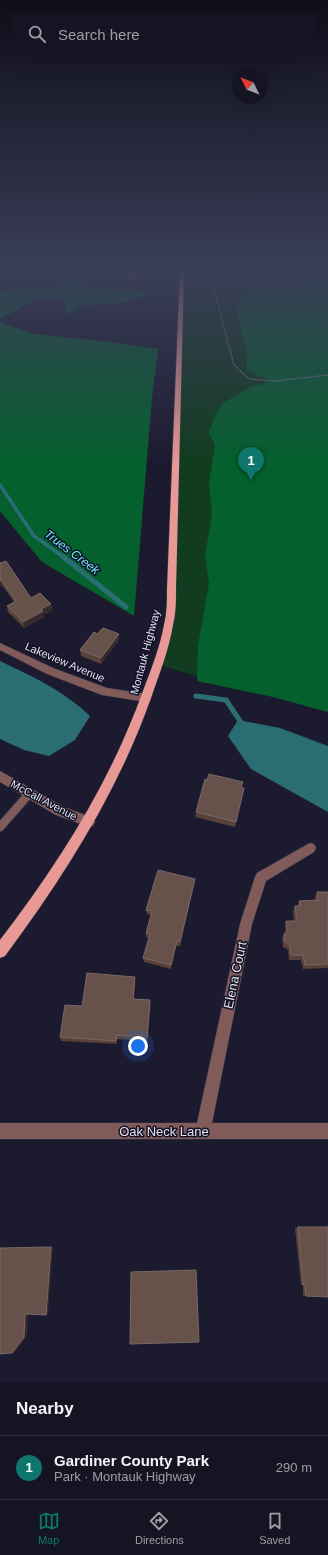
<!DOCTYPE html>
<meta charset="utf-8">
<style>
body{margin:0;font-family:Arial,sans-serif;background:#222130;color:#f1f3f6}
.compass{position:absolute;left:232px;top:68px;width:36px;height:36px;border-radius:50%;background:#151423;box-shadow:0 4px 16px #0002;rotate:312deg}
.you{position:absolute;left:138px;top:1046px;width:14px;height:14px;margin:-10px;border:3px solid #fff;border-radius:50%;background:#1a73e8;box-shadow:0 0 0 6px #1a73e833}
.badge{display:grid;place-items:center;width:26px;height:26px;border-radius:50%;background:#0f766e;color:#fff;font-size:13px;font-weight:700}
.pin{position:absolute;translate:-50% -33px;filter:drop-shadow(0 1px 2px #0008)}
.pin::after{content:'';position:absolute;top:21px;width:14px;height:12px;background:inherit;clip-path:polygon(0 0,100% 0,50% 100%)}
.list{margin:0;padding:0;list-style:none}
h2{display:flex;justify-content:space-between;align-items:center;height:52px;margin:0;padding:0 16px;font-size:17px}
h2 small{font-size:13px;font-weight:400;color:#9d9ea6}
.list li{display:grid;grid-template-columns:26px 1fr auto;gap:12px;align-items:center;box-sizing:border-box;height:64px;padding:0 16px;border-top:1px solid #343341}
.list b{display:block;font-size:15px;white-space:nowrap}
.list p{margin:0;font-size:13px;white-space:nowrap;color:#9d9ea6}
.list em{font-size:13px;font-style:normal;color:#9d9ea6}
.icon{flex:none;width:22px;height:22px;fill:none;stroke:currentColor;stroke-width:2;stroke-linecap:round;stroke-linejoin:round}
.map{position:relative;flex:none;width:328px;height:1383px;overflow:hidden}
.search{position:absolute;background:#151423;box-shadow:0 4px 16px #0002;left:12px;right:12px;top:12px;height:44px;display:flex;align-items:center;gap:10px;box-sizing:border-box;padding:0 14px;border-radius:6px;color:#9d9ea6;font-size:15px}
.sheet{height:116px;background:#151423}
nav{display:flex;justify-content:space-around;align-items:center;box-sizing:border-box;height:56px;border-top:1px solid #343341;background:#151423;font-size:11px;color:#9d9ea6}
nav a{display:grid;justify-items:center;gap:2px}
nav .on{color:#0f766e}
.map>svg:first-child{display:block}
.green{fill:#113c1f}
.forest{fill:#04602d}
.water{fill:#2a6e74}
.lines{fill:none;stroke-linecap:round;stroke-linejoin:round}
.stream-far1{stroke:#2a6e74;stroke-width:3.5}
.stream{stroke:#2a6e74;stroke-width:5}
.service-casing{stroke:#37364a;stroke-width:10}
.minor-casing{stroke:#37364a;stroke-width:1}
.primary-casing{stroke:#37364a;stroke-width:1}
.path{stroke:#79788b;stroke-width:1.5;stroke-dasharray:1.5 1;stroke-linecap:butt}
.service{stroke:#815b59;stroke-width:8}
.minor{fill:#815b59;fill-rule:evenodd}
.primary{fill:#e89995;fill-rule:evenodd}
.wall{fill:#574138}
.shaded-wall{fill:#392a2c}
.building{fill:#66524b;stroke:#796865}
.labels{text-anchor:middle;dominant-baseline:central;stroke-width:3;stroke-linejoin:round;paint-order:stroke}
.street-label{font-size:11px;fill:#e0e0ef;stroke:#131125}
.water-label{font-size:12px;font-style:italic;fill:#69eaf7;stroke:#131125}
.near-street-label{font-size:13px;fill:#e0e0ef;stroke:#131125}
</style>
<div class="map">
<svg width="328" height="1383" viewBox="0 0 328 1383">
<rect width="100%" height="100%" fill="#1c1a2f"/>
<path class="green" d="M182 271H328V669L196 676 157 664 170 614Z"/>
<g class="forest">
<path d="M290 271H328V712L273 697 197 681 198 646 209 583 205 556 212 514 209 483 215 445 209 433 215 415 223 403 252 386 263 384 270 380 247 371C246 363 248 354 246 346 241 324 229 312 247 292 264 288 281 290 298 287L295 282 284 275Z"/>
<path d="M75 273 74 281 93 289 140 290 153 293 121 303 85 305 66 315 64 300 38 298 0 319V293L7 290 24 288 51 289 62 283 57 274Z"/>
<path d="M0 322 34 334 102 341 158 349 152 398 134 616 42 562 0 511Z"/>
</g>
<g class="water">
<path d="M0 661C33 677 63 690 90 716L75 740 49 756 24 750 0 739Z"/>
<path d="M238 720 280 728 328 746V812L251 769 228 736Z"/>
</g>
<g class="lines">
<path class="stream-far1" d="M0 485 34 536 62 556"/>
<g class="stream">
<path d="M61 555 126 607"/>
<path d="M196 696 226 700 242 724"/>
</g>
<defs>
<path id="service" d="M0 827 29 794"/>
<g id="minor">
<path d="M0 643 53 668 107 688 146 694 150 695 151 698 150 701 146 702 102 695 47 674 0 650Z"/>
<path d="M0 771 64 807 93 818 95 822 93 826 89 827 56 815 0 782Z"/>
<path d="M310 843 314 844 316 848 314 852 266 881 252 924 212 1123H328V1139H0V1123H197L240 924 255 877 257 873Z"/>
</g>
<path id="primary" d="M180 271H184L176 589C176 601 176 613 173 625 169 649 160 672 152 695 119 790 65 875 5 956L0 958V940C59 863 110 783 143 691 151 670 160 647 164 625 167 613 167 601 167 589Z"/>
</defs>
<use href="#service" class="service-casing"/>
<use href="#minor" class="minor-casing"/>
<use href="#primary" class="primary-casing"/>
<g class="path">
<path d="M213 271V285L234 365 249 379 276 381 328 375"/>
<path d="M213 285 296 287 293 271"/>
</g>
<use href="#service" class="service"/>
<use href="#minor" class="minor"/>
<use href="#primary" class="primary"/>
</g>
<g class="wall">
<path d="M141 271 140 281H125V276Z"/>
<path d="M0 562 31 598 51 604 52 610 43 615 44 617 24 628 8 612 7 606 14 602 3 586 0 587Z"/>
<path d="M97 634 119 640 101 664 81 656 80 650Z"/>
<path d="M242 788H244L243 793 235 827 195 817 196 812Z"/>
<path d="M194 883 180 946H176L171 969 144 962 143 958 149 938 146 937V933L151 915 147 914 146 910Z"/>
<path d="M317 892H328V968L303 969 301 960H289L288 950 283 947 282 938 284 934 286 932 285 926 286 921H294L293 911 295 906H298L299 901 315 900V897Z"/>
<path d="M135 981 134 999 150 1000 148 1041 117 1039V1044L61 1041 60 1037 82 1006Z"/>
<path d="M298 1227H328L306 1296H303V1285H301L295 1228Z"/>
</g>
<g class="shaded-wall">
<path d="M140 271H141L140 281 139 276Z"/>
<path d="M1 580 3 586 0 587V581Z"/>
<path d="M51 604 52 610 43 615 44 617 24 628 23 622 41 609Z"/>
<path d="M119 634V640L101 664V658Z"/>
<path d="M195 879 194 883 180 946V942Z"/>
<path d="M177 941 176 946 171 969V965Z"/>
<path d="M135 977V981L134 1003 133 999Z"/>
<path d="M150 1000 151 1004 148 1041 147 1038Z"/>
<path d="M117 1035V1044L116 1041Z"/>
<path d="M51 1247H53L48 1314 46 1315Z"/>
<path d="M25 1314H28L27 1336 15 1352 12 1353Z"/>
</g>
<g class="building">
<path d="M126 271H140L139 276H125Z"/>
<path d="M6 561 31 598 40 593 51 604 41 609 43 611 23 622 7 606 16 601 1 580 0 581V562L1 563Z"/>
<path d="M103 628 119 634 101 658 80 650 94 632 97 634Z"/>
<path d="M209 774 243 782 241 787 244 788 236 822 196 812 205 779 207 780Z"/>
<path d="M158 870 195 879 180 942 177 941 171 965 143 958 150 934 146 933 152 911 146 910Z"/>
<path d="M317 892H328V964L305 965 303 955H291L290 946 285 942 284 934 287 930 286 921H297L295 906H300L299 901 318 900Z"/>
<path d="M87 973 135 977 133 999 150 1000 147 1038 117 1035 116 1041 60 1037 65 1005 82 1006Z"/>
<path d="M298 1227H328V1297L306 1296 305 1285H303Z"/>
<path d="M51 1247 46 1315 25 1314 24 1337 12 1353 0 1354V1248Z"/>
<path d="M196 1270 199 1342 130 1344 131 1272Z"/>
</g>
<linearGradient id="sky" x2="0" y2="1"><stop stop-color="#0f0e1a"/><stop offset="0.58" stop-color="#3a3e58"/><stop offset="1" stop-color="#3a3e58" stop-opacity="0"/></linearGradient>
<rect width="328" height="465" fill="url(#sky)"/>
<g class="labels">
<g class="street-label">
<text transform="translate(145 652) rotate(-75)">Montauk Highway</text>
<text transform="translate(65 662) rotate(23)">Lakeview Avenue</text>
<text transform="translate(44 800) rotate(28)">McCall Avenue</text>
</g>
<g class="water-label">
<text transform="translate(72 552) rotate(37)">Trues Creek</text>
</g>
<g class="near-street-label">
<text transform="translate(235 975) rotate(-78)">Elena Court</text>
<text x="164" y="1131">Oak Neck Lane</text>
</g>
</g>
</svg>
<svg class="compass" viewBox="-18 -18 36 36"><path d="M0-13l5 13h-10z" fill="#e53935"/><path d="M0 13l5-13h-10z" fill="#9d9ea6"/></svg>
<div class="you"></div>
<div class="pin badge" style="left:251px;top:480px">1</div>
<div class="search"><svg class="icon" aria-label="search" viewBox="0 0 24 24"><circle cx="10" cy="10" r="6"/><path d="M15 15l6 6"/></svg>Search here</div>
</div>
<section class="sheet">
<h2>Nearby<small></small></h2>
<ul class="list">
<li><span class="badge">1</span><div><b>Gardiner County Park</b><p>Park · Montauk Highway</p></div><em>290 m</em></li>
</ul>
</section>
<nav>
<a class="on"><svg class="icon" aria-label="map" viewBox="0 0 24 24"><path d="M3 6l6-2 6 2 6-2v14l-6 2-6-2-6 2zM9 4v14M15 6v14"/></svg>Map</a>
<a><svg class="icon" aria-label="directions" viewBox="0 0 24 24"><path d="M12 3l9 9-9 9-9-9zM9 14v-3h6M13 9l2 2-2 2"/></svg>Directions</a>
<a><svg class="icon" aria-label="saved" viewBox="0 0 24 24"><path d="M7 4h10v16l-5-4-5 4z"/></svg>Saved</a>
</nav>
